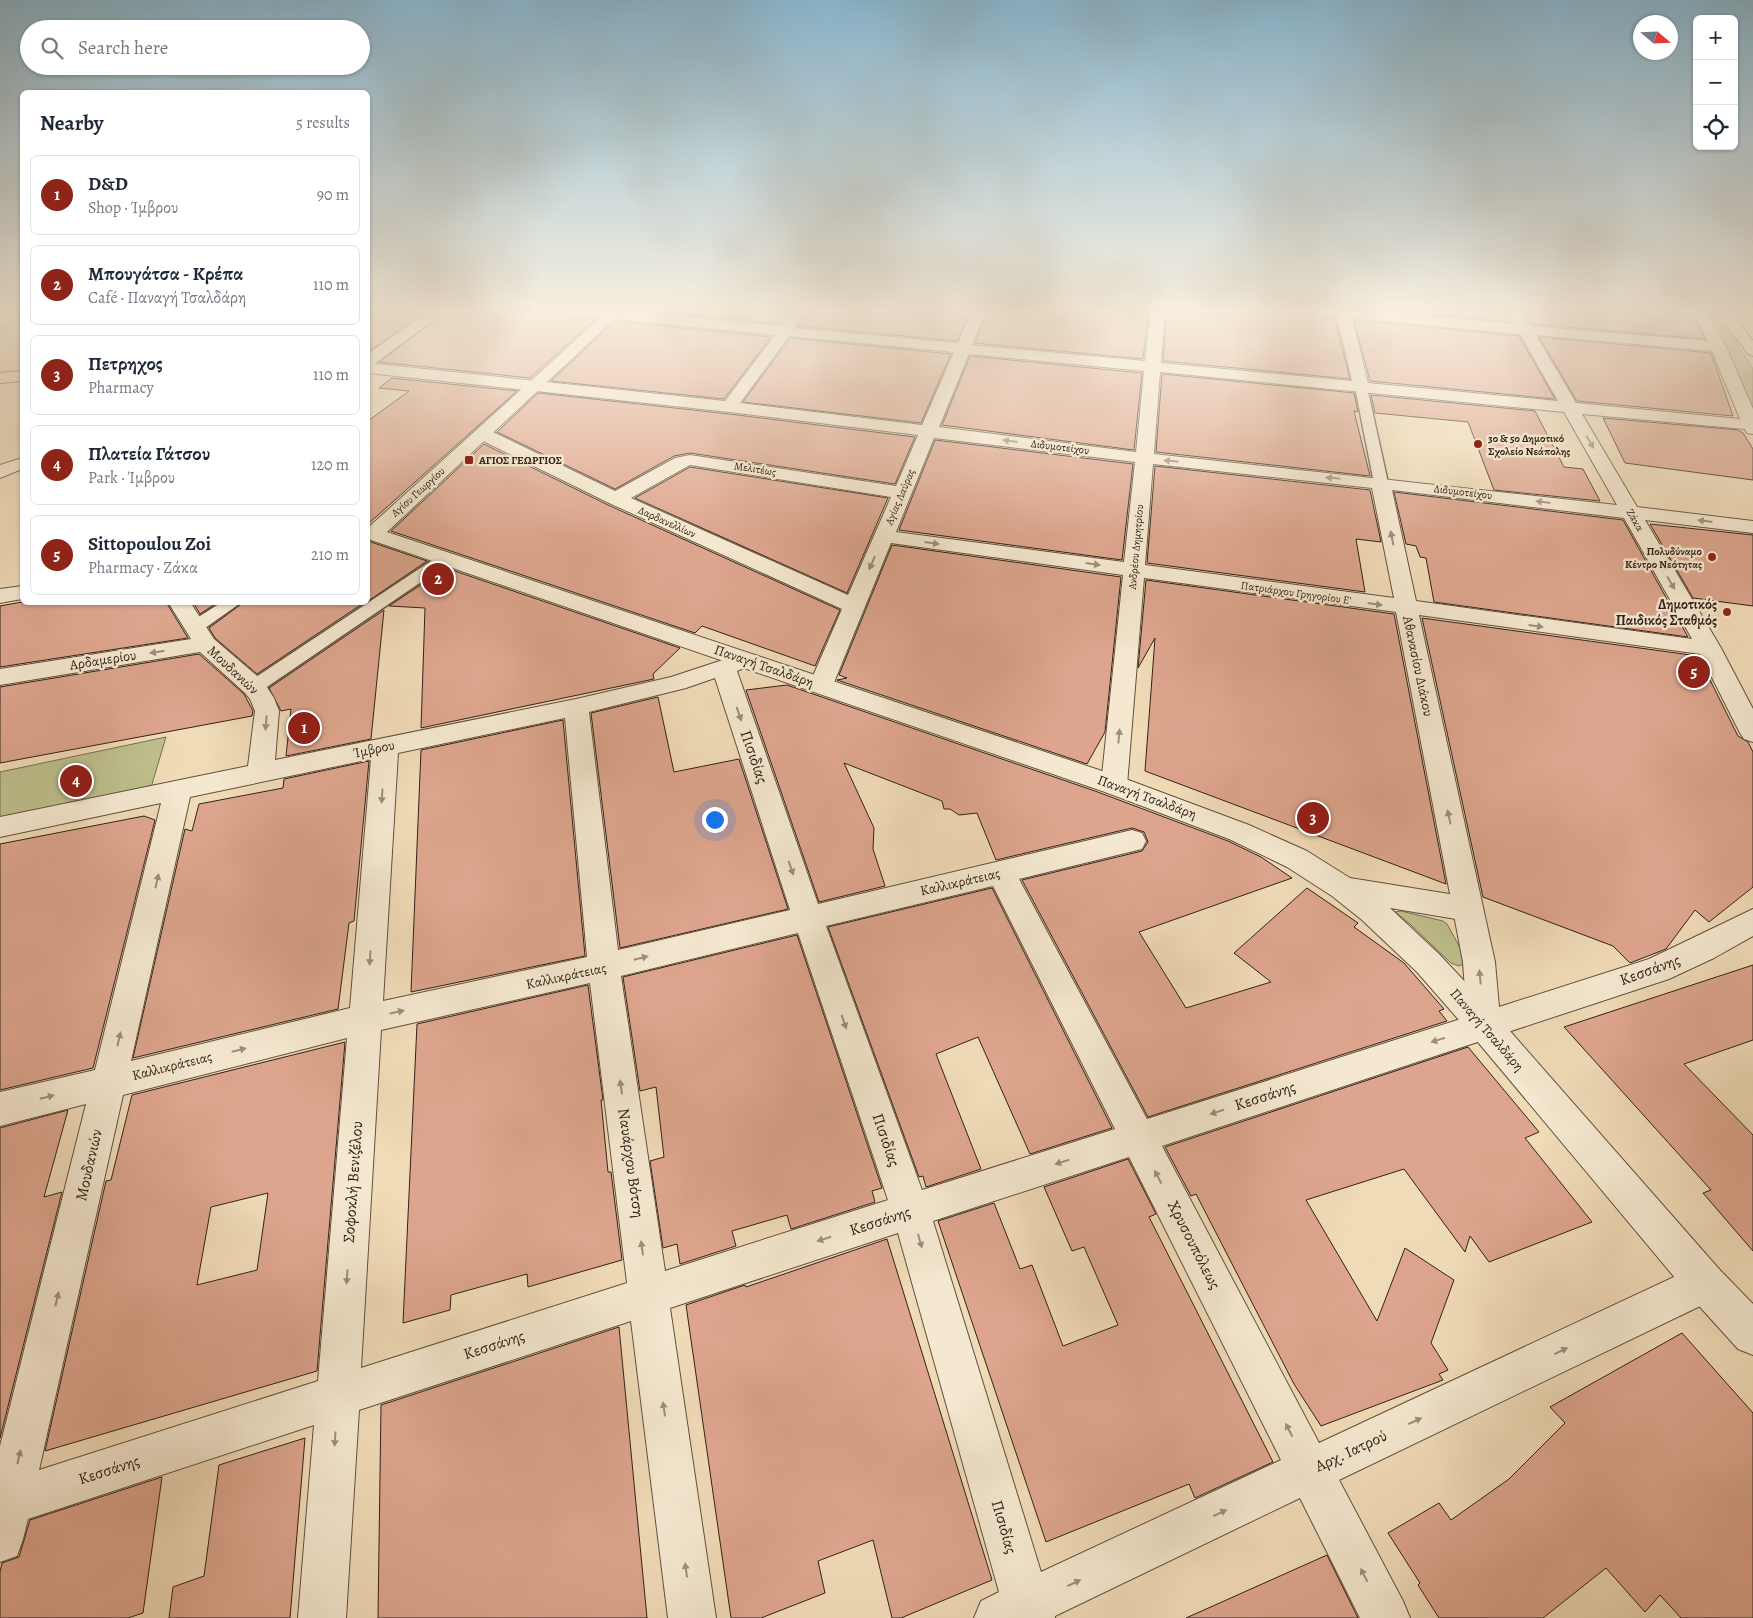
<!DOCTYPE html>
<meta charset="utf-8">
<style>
body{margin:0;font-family:Alegreya,serif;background:#f2f2f3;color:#1f2937}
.controls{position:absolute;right:15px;top:15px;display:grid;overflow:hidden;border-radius:8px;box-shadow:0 1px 4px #0004}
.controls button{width:45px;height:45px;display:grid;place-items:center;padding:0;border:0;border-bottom:1px solid #e0e1e3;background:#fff;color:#1f2937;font:25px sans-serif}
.compass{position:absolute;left:1633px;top:15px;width:45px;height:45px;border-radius:50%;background:#fff;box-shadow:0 1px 4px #0004;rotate:109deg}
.you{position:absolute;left:714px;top:819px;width:18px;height:18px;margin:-12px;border:4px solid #fff;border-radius:50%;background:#1a73e8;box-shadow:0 0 0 8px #1a73e833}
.badge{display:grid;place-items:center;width:32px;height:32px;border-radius:50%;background:#8f2418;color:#fff;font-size:16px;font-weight:700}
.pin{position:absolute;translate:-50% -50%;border:2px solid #fff;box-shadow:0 1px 5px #0006}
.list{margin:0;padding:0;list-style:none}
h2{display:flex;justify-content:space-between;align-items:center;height:65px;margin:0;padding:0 20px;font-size:21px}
h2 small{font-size:16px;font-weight:400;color:#747a83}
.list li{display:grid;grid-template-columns:32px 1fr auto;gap:15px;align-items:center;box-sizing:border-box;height:80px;margin:0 10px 10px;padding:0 10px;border:1px solid #e0e1e3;border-radius:8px}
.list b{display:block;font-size:19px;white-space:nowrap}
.list p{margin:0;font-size:16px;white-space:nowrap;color:#747a83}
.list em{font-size:16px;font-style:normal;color:#747a83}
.icon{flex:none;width:28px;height:28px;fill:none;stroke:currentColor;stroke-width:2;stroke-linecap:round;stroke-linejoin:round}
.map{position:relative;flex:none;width:1753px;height:1618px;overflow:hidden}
.search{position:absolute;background:#fff;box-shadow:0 1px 4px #0004;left:20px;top:20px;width:350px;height:55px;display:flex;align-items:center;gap:12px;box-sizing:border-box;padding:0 18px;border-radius:28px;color:#747a83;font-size:19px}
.panel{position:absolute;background:#fff;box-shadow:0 1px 4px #0004;left:20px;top:90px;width:350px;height:515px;border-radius:8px}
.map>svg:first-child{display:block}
.green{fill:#bdbf8c;stroke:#777052}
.building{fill:#dda58d;stroke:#312118;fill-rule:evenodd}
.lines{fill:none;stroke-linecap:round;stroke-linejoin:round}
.pedestrian-casing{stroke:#615040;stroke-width:3}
.minor-casing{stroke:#615040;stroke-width:2}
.tertiary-casing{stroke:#615040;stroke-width:2}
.secondary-casing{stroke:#312118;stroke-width:2}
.pedestrian{fill:#f5e8d0;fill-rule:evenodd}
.minor{fill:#f5e8d0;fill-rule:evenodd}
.tertiary{fill:#f5e8d0;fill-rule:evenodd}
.secondary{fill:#f5e8d0;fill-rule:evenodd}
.oneway{fill:#9d8e7d}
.poi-dot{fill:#8f2418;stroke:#f5e8d0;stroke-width:2}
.labels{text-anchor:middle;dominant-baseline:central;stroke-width:5;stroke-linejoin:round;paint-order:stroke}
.far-poi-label{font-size:11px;font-weight:bold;fill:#312118;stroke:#f5e8d0;text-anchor:start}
.far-street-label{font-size:11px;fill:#312118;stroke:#f5e8d0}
.poi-label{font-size:14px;font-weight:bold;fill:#312118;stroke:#f5e8d0;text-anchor:end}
.street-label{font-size:14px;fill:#312118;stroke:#f5e8d0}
.near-street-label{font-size:16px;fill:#312118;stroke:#f5e8d0}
</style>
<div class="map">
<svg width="1753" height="1618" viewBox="0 0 1753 1618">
<rect width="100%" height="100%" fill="#f0dbb7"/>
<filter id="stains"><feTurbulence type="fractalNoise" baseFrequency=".004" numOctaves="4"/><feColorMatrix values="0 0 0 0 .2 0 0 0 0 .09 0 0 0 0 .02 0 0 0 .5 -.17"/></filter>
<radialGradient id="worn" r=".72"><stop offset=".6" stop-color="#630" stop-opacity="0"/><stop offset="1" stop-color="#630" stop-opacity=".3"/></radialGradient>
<g class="green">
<path d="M1703 309H1710L1731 335 1753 369V409Z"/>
<path d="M166 737 150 791 0 821V772Z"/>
<path d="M1401 911 1443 921 1447 924 1468 962 1459 966 1451 963 1410 924 1395 912Z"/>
</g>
<g class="building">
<path d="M368 309H429L368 352Z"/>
<path d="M450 309H548L552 314 596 319 530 378 379 362Z"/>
<path d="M627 309H792L780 324Z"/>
<path d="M810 309H971L957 341 798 326Z"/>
<path d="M989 309H1149L1143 359 975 343Z"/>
<path d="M1167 309H1238L1335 319 1350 379 1163 361Z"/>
<path d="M1370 309H1504L1511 322Z"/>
<path d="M1522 309H1689L1705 339 1531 324Z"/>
<path d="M1354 320 1519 336 1555 399 1370 381Z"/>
<path d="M615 321 771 337 724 399 551 381Z"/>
<path d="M1539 337 1711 353 1733 416 1577 401Z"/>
<path d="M790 338 951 354 921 423 743 402Z"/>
<path d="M970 356 1142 373 1134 450 942 425Z"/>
<path d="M1162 374 1354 393 1358 412 1354 411 1370 476 1156 452Z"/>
<path d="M392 378 517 391 368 524V421L409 391 379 388Z"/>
<path d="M538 393 729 414 915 437 895 484 690 453 674 456 615 489 497 432Z"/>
<path d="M1371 395 1535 411 1564 467 1583 469 1600 501 1494 490 1468 422 1375 413Z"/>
<path d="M1603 418 1738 430 1743 433 1753 449V480L1625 463Z"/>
<path d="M935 440 1133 464 1122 560 899 530Z"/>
<path d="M484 444 608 505 840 610 815 666 702 626 695 633 391 531Z"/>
<path d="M1155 466 1370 490 1381 542 1356 539 1365 592 1147 563Z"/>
<path d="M690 467 888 498 847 593 635 498Z"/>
<path d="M1394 492 1623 520 1688 637 1434 602 1426 558 1420 557 1416 546 1406 544Z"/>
<path d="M1650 524 1753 535V606L1693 598Z"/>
<path d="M368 541 427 561 368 601Z"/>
<path d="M892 545 1121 577 1105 732 1087 764 837 680 847 678 839 675Z"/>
<path d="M446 568 680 648 653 674 654 679 421 728 425 608 389 606Z"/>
<path d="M1146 580 1394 614 1446 884 1145 771 1155 638 1138 668Z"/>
<path d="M22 602H166L188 638 0 667V606Z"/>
<path d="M193 602H218L200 614Z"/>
<path d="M244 602H365L257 674 215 638 209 628Z"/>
<path d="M384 610 371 739 286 756 291 709 281 711 269 688Z"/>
<path d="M1422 618 1698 656 1738 736 1748 742 1753 752V887L1709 922 1695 910 1666 949 1630 963 1613 946 1483 897Z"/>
<path d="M199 654 244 694 253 711 252 716 0 763V687Z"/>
<path d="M787 685 1095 791 1228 841 1261 857 1292 878 1139 932 1186 1008 1271 982 1234 953 1307 888 1358 923 1354 927 1404 963 1444 1009 1439 1011 1447 1021 1148 1117 1022 880 1142 851 1148 842 1144 832 1132 828 996 860 977 813 959 815 950 809H944L942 801 844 763 874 828 873 849 885 886 819 902 746 690Z"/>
<path d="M658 697 674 772 739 759 788 909 620 948 591 713Z"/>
<path d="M563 720 585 956 411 992 421 750Z"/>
<path d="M369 761 354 921 349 923 338 1009 133 1058 185 829 192 831 199 804 283 788 284 779Z"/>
<path d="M144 816 155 820 93 1068 0 1090V844Z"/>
<path d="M992 888 1112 1128 1030 1154 978 1037 936 1054 981 1169 926 1187 923 1176 919 1177 828 927Z"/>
<path d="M797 935 882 1188 872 1191 875 1202 791 1229 787 1215 732 1231 736 1246 680 1264 677 1244 663 1248 650 1161 664 1157 656 1087 640 1091 623 977Z"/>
<path d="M1753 965V1040L1684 1064 1753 1135V1251L1703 1193 1711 1190 1564 1027Z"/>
<path d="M588 985 603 1100H601L608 1172H611L622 1260 528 1287 527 1274 451 1295 450 1310 403 1323 417 1024Z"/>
<path d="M345 1042 317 1371 45 1451 106 1181 111 1180 132 1095ZM268 1193 257 1270 197 1285 211 1207Z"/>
<path d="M1468 1047 1539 1132 1525 1138 1592 1222 1489 1262 1470 1236 1465 1252 1404 1169 1306 1200 1377 1321 1405 1248 1454 1280 1431 1343 1448 1370 1439 1374 1443 1380 1321 1426 1294 1384 1196 1194 1191 1196 1165 1147Z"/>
<path d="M68 1110 44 1197 62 1192 0 1438V1128Z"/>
<path d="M1128 1159 1156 1214 1149 1217 1273 1462 1195 1498 1189 1484 1046 1542 938 1221 994 1203 1020 1269 1032 1265 1063 1346 1118 1325 1084 1247 1072 1251 1044 1187Z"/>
<path d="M887 1239 992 1580 901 1618H892L873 1540 818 1561 825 1593 761 1618H731L686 1305 745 1285 746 1287Z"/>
<path d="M619 1327 647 1618H378L381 1405Z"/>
<path d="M1682 1333 1753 1413V1618H1681L1660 1595 1645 1612 1606 1568 1543 1618H1439L1418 1585 1420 1583 1388 1533 1439 1503 1451 1520 1509 1479 1565 1423 1550 1407Z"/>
<path d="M305 1438 290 1618H169L173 1587 204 1576 219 1465Z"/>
<path d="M162 1477 143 1613 128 1618H0V1572L2 1563 19 1557 30 1520Z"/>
<path d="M1327 1555 1358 1618H1186Z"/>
</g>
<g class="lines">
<defs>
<g id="pedestrian">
<path d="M1361 383 1367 387 1388 483 1386 486H1376L1374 483 1355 387Z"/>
<path d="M446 553 452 555 454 558 452 561 261 691 254 693 247 691 245 687 247 683 440 555Z"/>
<path d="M222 602H242L201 631 195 632 189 631 186 627 189 623Z"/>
</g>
<g id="minor">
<path d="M4 309H18L5 328 0 329V314Z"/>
<path d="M550 309H602L781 326 794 309H808L795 328 958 343 973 309H987L972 345 1145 361 1151 309H1165L1161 363 1352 381 1337 317 1294 313 1289 312 1287 309H1349L1515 324 1506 309H1520L1530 326 1708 341 1691 309H1705L1726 347 1753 409V434L1747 433 1745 429 1582 414 1637 507 1753 521V533L1645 520 1721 648 1753 709V742L1744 739 1740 733 1700 654 1419 615 1495 962 1499 1007 1649 959 1753 909V936L1714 958 1669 979 1162 1146 1319 1443 1691 1269 1705 1263 1719 1269 1725 1283 1719 1297 1339 1480 1403 1601 1410 1618H1360L1300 1498 1055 1616V1618H974L981 1601 999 1592 898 1233 670 1308 716 1618H668L631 1321 359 1410 346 1618H298L314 1425 28 1519 23 1539 17 1556 0 1562V1446L86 1104 0 1126V1092L95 1070 161 803 0 837V817L248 766 255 711 250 699 245 693 200 652 0 685V669L191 639 168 602H190L214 639 263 681 274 698 279 711 275 760 576 699 671 677 741 654 749 656 753 661 749 666 737 671 818 904 1132 830 1142 833 1146 841 1142 849 1019 879 1147 1119 1467 1017 1463 962 1396 612 1144 578 1127 785 1123 792 1114 795 1105 792 1101 785 1123 575 891 543 833 685 830 691 821 693 812 691 809 685 842 609 609 503 477 438 474 434 477 430 483 429 489 430 615 491 675 458 690 455 896 486 918 435 729 412 368 373V363L725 401 775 335 557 313 552 312ZM1352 318 1520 334 1558 401 1368 383ZM1536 335 1712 351 1740 419 1576 403ZM789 336 954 352 922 425 740 403ZM969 354 1144 371 1136 452 939 427ZM1160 372 1564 412 1617 505 1154 454ZM934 438 1135 462 1124 562 896 532ZM1153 464 1372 488 1394 598 1145 565ZM690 465 891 497 848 595 631 498ZM1392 490 1624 518 1692 639 1416 601ZM715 678 790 910 618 950 589 712 686 688ZM565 718 587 957 383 1001 398 753ZM371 759 350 1008 131 1061 190 797ZM993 886 1115 1129 922 1190 826 926ZM798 933 888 1200 665 1271 621 976ZM590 983 627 1283 361 1368 381 1030ZM347 1038 318 1381 39 1470 123 1095ZM1129 1157 1281 1460 1041 1572 933 1221Z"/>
<path d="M22 371V381L0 383V373Z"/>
<path d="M22 586V599L0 603V589Z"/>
</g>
<g id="tertiary">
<path d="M432 309H448L374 364 368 366V354Z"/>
<path d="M610 309H625L387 532 1123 778 1249 825 1307 851 1350 878 1468 897 1479 900 1483 909 1479 918 1468 921 1390 908 1439 954 1496 1015 1719 1269 1753 1304V1355L1738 1349 1691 1297 1472 1035 1417 972 1362 920 1332 896 1287 867 1229 839 1105 792 368 539V526H370Z"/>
<path d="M22 458V469L0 478V465Z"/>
</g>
<g id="secondary">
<path d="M1715 309H1729L1753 341V356L1748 354Z"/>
<path d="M1745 309H1753V314L1748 313Z"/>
</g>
</defs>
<use href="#pedestrian" class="pedestrian-casing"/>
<use href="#minor" class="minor-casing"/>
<use href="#tertiary" class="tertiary-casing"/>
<use href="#secondary" class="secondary-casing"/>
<use href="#pedestrian" class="pedestrian"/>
<use href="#minor" class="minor"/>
<use href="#tertiary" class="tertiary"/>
<use href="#secondary" class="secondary"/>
</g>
<defs><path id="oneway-solid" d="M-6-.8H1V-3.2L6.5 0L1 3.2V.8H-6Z" transform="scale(1.25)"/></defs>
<g class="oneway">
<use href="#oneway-solid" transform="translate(1010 441) rotate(-173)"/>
<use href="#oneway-solid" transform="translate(1590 442) rotate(60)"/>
<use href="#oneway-solid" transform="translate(1171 461) rotate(-174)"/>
<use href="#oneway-solid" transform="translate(1333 478) rotate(-174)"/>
<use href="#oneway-solid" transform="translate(1543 502) rotate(-173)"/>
<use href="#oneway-solid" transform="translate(1705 521) rotate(-173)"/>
<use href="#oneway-solid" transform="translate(1392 538) rotate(-101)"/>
<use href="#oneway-solid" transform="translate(932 543) rotate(8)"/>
<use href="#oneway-solid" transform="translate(872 563) rotate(113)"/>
<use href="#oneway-solid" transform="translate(1093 564) rotate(8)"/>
<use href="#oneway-solid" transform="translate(1671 583) rotate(60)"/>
<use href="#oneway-solid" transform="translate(1375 604) rotate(8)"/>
<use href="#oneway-solid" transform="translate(1536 626) rotate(8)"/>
<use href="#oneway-solid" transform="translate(157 652) rotate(171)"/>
<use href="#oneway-solid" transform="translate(739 714) rotate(71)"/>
<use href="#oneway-solid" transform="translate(266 723) rotate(95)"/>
<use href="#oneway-solid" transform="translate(1119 736) rotate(-85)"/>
<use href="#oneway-solid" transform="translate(382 796) rotate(94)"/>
<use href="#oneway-solid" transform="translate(1449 817) rotate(-102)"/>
<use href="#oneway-solid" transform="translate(791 868) rotate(71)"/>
<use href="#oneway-solid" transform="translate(157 881) rotate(-77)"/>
<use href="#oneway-solid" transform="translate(370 958) rotate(94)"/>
<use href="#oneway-solid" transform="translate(641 958) rotate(-14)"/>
<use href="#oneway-solid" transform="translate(1480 977) rotate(-95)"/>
<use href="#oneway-solid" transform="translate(397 1012) rotate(-12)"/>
<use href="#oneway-solid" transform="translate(844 1022) rotate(71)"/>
<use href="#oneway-solid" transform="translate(119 1039) rotate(-77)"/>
<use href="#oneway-solid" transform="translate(1438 1040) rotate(162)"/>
<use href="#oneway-solid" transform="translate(239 1050) rotate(-14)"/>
<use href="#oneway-solid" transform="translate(621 1087) rotate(-98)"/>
<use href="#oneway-solid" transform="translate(47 1097) rotate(-14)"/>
<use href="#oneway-solid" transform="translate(1217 1112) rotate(162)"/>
<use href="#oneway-solid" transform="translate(1062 1162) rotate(162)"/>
<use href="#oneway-solid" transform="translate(1158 1177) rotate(-117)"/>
<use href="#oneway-solid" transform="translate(824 1239) rotate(162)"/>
<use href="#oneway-solid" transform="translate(920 1241) rotate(74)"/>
<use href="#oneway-solid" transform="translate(642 1248) rotate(-98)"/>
<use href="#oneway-solid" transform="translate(347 1277) rotate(94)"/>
<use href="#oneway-solid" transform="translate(57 1299) rotate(-77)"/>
<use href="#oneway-solid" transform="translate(1561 1351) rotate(-25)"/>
<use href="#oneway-solid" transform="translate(664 1409) rotate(-98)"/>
<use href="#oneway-solid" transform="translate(1415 1421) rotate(-25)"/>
<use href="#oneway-solid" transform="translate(1289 1430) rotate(-117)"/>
<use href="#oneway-solid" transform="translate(335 1439) rotate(94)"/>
<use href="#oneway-solid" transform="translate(19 1457) rotate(-77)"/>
<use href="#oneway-solid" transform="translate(1220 1513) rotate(-25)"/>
<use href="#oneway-solid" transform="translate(686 1570) rotate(-98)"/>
<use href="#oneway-solid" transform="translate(1364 1575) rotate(-117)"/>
<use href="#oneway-solid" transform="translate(1074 1583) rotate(-25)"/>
</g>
<linearGradient id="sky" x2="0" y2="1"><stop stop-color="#89b7d0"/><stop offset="0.58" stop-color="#f8efdf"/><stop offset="1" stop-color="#f8efdf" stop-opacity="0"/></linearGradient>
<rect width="1753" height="536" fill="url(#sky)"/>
<g class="poi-dot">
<circle cx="1478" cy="444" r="5"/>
<rect x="464" y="455" width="10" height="10" rx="2.5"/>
<circle cx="1712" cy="557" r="5"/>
<circle cx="1727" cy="612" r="5"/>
</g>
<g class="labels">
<g class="far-poi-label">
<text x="1488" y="438">3ο &amp; 5ο Δημοτικό<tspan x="1488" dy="13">Σχολείο Νεάπολης</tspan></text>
<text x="479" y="460">ΑΓΙΟΣ ΓΕΩΡΓΙΟΣ</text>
<text x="1702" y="551" text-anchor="end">Πολυδύναμο<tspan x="1702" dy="13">Κέντρο Νεότητας</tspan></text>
</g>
<g class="far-street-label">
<text transform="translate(1060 447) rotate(7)">Διδυμοτείχου</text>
<text transform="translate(755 469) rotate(9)">Μελιτέως</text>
<text transform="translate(418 492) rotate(-42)">Αγίου Γεωργίου</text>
<text transform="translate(1463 492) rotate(7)">Διδυμοτείχου</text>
<text transform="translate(900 497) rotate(-67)">Αγίας Λαύρας</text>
<text transform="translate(1635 520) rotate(60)">Ζάκα</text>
<text transform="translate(667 522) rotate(24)">Δαρδανελλίων</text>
<text transform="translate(1136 547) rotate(-85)">Ανδρέου Δημητρίου</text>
<text transform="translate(1296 593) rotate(8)">Πατριάρχου Γρηγορίου Ε'</text>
</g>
<g class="poi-label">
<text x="1717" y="604">Δημοτικός<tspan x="1717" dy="16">Παιδικός Σταθμός</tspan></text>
</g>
<g class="street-label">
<text transform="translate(103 660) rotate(-9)">Αρδαμερίου</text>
<text transform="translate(764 666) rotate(19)">Παναγή Τσαλδάρη</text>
<text transform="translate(1418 666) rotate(78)">Αθανασίου Διάκου</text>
<text transform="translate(233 670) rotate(43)">Μουδανιών</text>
<text transform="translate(374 749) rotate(-12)">Ίμβρου</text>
<text transform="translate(1147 797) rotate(20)">Παναγή Τσαλδάρη</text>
<text transform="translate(960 882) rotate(-13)">Καλλικράτειας</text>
<text transform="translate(566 976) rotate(-12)">Καλλικράτειας</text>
<text transform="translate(1487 1030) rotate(49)">Παναγή Τσαλδάρη</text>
<text transform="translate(172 1066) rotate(-14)">Καλλικράτειας</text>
</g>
<g class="near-street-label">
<text transform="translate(754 757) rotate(71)">Πισιδίας</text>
<text transform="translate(1650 970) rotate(-20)">Κεσσάνης</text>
<text transform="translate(1265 1096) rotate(-18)">Κεσσάνης</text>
<text transform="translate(886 1140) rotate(71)">Πισιδίας</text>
<text transform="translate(631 1163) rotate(82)">Ναυάρχου Βότση</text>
<text transform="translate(89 1165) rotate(-77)">Μουδανιών</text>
<text transform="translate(353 1182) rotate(-86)">Σοφοκλή Βενιζέλου</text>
<text transform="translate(880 1221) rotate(-18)">Κεσσάνης</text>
<text transform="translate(1194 1245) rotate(63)">Χρυσουπόλεως</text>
<text transform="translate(494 1345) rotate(-18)">Κεσσάνης</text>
<text transform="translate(1351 1451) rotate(-25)">Αρχ. Ιατρού</text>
<text transform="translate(109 1470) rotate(-18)">Κεσσάνης</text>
<text transform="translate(1004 1527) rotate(74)">Πισιδίας</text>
</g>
</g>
<rect width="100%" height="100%" filter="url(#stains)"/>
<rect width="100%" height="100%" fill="url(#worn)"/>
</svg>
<div class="controls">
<button>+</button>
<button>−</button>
<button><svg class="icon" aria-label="locate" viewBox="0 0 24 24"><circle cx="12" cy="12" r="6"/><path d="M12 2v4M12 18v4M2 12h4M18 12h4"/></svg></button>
</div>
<svg class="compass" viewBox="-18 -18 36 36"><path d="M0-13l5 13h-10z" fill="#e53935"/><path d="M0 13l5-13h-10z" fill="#747a83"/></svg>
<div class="you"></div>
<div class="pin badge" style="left:304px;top:728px">1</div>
<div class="pin badge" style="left:438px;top:579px">2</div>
<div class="pin badge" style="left:1313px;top:818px">3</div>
<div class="pin badge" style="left:76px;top:781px">4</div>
<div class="pin badge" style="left:1694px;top:672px">5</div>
<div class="search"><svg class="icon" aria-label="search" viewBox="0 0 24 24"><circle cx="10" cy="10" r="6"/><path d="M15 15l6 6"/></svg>Search here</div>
<section class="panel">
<h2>Nearby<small>5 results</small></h2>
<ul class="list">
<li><span class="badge">1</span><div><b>D&amp;D</b><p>Shop · Ίμβρου</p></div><em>90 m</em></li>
<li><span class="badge">2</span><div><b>Μπουγάτσα - Κρέπα</b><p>Café · Παναγή Τσαλδάρη</p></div><em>110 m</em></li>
<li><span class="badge">3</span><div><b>Πετρηχος</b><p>Pharmacy</p></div><em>110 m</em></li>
<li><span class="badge">4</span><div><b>Πλατεία Γάτσου</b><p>Park · Ίμβρου</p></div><em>120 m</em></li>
<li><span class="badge">5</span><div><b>Sittopoulou Zoi</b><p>Pharmacy · Ζάκα</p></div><em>210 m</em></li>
</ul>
</section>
</div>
